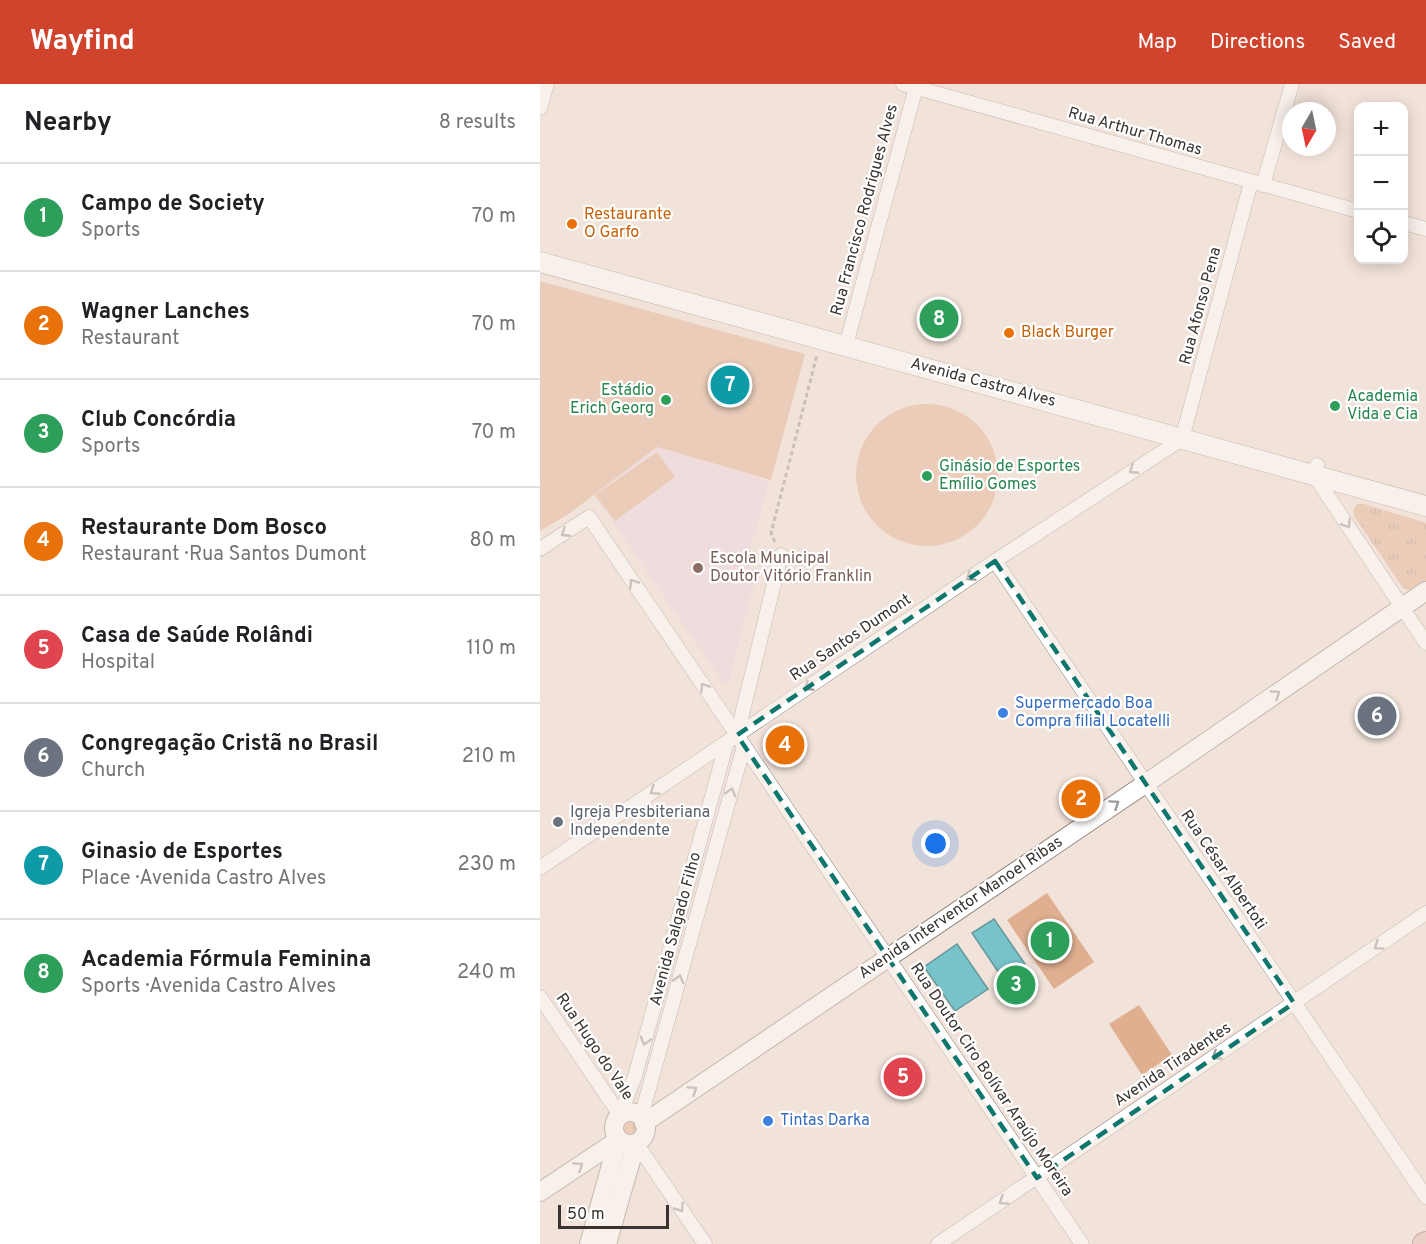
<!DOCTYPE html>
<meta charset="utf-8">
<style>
body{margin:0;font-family:Overpass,sans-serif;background:#f6f6f6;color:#202124}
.controls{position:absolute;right:18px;top:18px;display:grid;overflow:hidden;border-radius:12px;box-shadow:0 3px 15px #0003}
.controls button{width:54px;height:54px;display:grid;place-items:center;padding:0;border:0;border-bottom:2px solid #e0e0e0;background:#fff;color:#202124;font:30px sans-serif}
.compass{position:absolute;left:742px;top:18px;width:54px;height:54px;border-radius:50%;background:#fff;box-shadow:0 3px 15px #0003;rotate:189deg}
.scale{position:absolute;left:18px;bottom:15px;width:111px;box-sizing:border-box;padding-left:6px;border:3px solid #38332f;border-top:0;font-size:16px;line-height:21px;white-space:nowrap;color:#38332f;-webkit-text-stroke:4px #fff;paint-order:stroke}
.you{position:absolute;left:396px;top:760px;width:21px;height:21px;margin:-15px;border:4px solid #fff;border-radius:50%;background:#1a73e8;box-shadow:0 0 0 9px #1a73e833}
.badge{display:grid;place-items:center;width:39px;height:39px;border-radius:50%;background:#d0442e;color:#fff;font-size:20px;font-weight:700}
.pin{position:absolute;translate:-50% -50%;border:3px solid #fff;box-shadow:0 2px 6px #0006}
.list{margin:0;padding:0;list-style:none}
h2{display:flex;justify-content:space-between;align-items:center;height:78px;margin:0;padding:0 24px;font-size:26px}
h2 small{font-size:20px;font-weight:400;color:#757577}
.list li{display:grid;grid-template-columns:39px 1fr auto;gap:18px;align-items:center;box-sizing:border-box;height:108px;padding:0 24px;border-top:2px solid #e0e0e0}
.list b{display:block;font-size:22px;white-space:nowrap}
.list p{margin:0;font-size:20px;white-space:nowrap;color:#757577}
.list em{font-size:20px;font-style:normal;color:#757577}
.icon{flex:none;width:33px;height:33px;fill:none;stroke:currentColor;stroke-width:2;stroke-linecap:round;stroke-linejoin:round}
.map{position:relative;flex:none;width:886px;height:1160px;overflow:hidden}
header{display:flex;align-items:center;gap:36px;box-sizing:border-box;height:84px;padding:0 30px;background:#d0442e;color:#fff}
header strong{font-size:28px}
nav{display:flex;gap:33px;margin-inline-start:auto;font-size:21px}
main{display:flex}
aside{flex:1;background:#fff}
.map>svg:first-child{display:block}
.education{fill:#ecd5e0}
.grass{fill:url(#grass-tufts)}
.pitch{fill:#e0af90}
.water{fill:#78c3ca;stroke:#65989c;stroke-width:1.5}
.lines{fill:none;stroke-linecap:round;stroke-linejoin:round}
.minor-casing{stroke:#91847b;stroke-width:15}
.tertiary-casing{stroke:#91847b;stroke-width:20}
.secondary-casing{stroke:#91847b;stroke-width:21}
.primary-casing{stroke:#9b6a63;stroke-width:24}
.path{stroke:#9e938d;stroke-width:3;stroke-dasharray:4.5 3;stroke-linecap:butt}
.minor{stroke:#fff;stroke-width:14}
.tertiary{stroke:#fff;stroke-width:18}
.secondary{stroke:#fff;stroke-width:20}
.primary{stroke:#e3b7b2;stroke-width:22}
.oneway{stroke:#9c9997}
.marked{fill:none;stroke:#0f766e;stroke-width:4.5;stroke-dasharray:12 8;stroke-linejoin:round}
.food-dot{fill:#e8710a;stroke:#fff;stroke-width:2}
.leisure-dot{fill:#2e9e5b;stroke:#fff;stroke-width:2}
.education-dot{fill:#8d6e63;stroke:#fff;stroke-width:2}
.shop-dot{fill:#3f7fe0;stroke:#fff;stroke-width:2}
.worship-dot{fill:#6b7280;stroke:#fff;stroke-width:2}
.labels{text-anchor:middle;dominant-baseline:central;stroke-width:4.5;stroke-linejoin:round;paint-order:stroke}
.street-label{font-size:16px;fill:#38332f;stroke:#fff}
.food-label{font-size:16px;fill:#c56008;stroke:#fff;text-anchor:start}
.leisure-label{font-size:16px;fill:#27864d;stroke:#fff;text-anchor:start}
.education-label{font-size:16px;fill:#785e54;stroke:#fff;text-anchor:start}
.shop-label{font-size:16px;fill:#366cbe;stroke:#fff;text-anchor:start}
.worship-label{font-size:16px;fill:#5b616d;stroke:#fff;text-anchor:start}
</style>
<header>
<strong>Wayfind</strong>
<nav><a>Map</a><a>Directions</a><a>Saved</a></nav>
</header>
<main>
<aside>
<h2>Nearby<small>8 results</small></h2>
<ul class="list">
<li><span class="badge" style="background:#2e9e5b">1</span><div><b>Campo de Society</b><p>Sports</p></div><em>70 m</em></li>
<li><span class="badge" style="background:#e8710a">2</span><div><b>Wagner Lanches</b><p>Restaurant</p></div><em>70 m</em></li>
<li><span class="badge" style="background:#2e9e5b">3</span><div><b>Club Concórdia</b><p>Sports</p></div><em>70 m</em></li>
<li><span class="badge" style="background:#e8710a">4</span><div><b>Restaurante Dom Bosco</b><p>Restaurant · Rua Santos Dumont</p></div><em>80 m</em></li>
<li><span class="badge" style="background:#e0444e">5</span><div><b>Casa de Saúde Rolândi</b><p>Hospital</p></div><em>110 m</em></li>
<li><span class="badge" style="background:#6b7280">6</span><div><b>Congregação Cristã no Brasil</b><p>Church</p></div><em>210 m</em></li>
<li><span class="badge" style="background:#0f9aa8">7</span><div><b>Ginasio de Esportes</b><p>Place · Avenida Castro Alves</p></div><em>230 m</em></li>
<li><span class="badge" style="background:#2e9e5b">8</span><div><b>Academia Fórmula Feminina</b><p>Sports · Avenida Castro Alves</p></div><em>240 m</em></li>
</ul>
</aside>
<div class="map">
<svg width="886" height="1160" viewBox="0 0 886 1160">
<defs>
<pattern id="grass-tufts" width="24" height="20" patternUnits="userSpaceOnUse" patternTransform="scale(1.5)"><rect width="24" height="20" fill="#e0af90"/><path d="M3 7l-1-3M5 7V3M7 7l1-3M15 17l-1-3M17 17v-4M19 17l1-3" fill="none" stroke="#b78f76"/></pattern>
</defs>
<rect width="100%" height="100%" fill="#f2e3da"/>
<path class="education" d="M117 363 230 397 206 479 217 489 189 599H183L54 411Z"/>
<g class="grass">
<path d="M817 420H824L886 439V498C878 504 873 509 863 504L814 432 813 426Z"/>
<path d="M88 1030 94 1031 97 1036 95 1052 90 1057 84 1056 81 1050 84 1034Z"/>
</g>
<g class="pitch">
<path d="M0 197 265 270 231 396 117 363 30 429 0 447Z"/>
<circle cx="387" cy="391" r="71"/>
<path d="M117 368 135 393 75 437 55 411Z"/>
<path d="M507 809 554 878 514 905 467 836Z"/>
<path d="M599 921 632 971 602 991 569 940Z"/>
</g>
<g class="water">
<path d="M454 835 485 880 463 895 432 849Z"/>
<path d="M417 860 448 905 415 927 384 883Z"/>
</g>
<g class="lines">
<defs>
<g id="minor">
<path d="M363 0 818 127"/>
<path d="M0 24 7 0"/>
<path d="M723 101 752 0"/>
<path d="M864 139 886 145"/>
<path d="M306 261 377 0"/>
<path d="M777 381 774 391 886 559"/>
<path d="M0 465 49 433 542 1160"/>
<path d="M455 477 886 1113"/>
<path d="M197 651 241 471"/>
<path d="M0 784 455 477 642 355 711 98"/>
<path d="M0 913 80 1031"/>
<path d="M80 1031 95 992 187 658"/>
<path d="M101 1033 204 662"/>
<path d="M96 1059 165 1160"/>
<path d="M398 1160 886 829"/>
</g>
<g id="tertiary">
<circle cx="90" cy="1044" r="16"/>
<path d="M104 1039 605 700 886 507"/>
<path d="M0 1108 78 1056"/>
<path d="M49 1160 78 1056"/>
<path d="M67 1160 96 1059"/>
</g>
<path id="secondary" d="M0 178 886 422"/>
<path id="primary" d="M884 1160 886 1159"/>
</defs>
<use href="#minor" class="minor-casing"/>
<use href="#tertiary" class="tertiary-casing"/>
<use href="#secondary" class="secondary-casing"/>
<use href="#primary" class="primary-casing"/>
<path class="path" d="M235 458 231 449 277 271"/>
<use href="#minor" class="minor"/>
<use href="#tertiary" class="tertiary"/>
<use href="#secondary" class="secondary"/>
<use href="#primary" class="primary"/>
</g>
<defs><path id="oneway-chevron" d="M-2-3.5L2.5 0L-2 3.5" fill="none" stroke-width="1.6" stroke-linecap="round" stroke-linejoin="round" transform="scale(1.5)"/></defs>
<g class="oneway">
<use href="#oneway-chevron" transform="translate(593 386) rotate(147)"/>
<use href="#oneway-chevron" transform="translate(807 440) rotate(56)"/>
<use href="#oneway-chevron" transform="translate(25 449) rotate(147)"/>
<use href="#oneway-chevron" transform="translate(430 493) rotate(146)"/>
<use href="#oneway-chevron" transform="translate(93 499) rotate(-124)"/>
<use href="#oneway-chevron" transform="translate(164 603) rotate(-124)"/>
<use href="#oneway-chevron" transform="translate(268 603) rotate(146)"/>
<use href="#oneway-chevron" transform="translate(736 610) rotate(-34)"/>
<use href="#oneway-chevron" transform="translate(114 707) rotate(146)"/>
<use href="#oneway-chevron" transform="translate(191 708) rotate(-74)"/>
<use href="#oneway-chevron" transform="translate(575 720) rotate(-34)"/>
<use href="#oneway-chevron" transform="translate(838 862) rotate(146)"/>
<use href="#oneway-chevron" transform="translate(139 895) rotate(-75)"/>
<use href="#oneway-chevron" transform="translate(105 957) rotate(106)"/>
<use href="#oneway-chevron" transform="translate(676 972) rotate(146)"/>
<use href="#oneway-chevron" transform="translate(153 1006) rotate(-34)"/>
<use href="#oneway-chevron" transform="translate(39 1082) rotate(-34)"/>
<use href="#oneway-chevron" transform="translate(463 1117) rotate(146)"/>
<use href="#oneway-chevron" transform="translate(140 1124) rotate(56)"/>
</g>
<path d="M0 0H886V1160H0ZM455 477 754 919 497 1094 197 651Z" fill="#f2e3da" fill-opacity=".55" fill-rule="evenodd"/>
<path class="marked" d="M455 477 754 919 497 1094 197 651Z"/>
<g class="food-dot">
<circle cx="32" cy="140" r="6"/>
<circle cx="469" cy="249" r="6"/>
</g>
<g class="leisure-dot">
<circle cx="126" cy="316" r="6"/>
<circle cx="795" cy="322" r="6"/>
<circle cx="387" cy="392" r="6"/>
</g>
<circle class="education-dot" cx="158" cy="484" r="6"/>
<g class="shop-dot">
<circle cx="463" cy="629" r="6"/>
<circle cx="228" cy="1037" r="6"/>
</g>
<circle class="worship-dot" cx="18" cy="738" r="6"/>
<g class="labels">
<g class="street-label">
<text transform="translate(595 48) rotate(16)">Rua Arthur Thomas</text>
<text transform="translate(325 126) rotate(-75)">Rua Francisco Rodrigues Alves</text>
<text transform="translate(661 222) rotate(-75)">Rua Afonso Pena</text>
<text transform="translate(443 299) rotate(15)">Avenida Castro Alves</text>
<text transform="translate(311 554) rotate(-34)">Rua Santos Dumont</text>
<text transform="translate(683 786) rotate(56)">Rua César Albertoti</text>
<text transform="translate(421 824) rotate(-34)">Avenida Interventor Manoel Ribas</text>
<text transform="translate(136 845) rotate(-75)">Avenida Salgado Filho</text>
<text transform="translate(54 963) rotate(56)">Rua Hugo do Vale</text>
<text transform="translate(633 981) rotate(-34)">Avenida Tiradentes</text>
<text transform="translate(451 996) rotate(56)">Rua Doutor Ciro Bolívar Araújo Moreira</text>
</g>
<g class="food-label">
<text x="44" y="131">Restaurante<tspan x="44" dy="18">O Garfo</tspan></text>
<text x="481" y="249">Black Burger</text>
</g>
<g class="leisure-label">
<text x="114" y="307" text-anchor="end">Estádio<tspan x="114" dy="18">Erich Georg</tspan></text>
<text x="807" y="313">Academia<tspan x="807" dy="18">Vida e Cia</tspan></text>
<text x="399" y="383">Ginásio de Esportes<tspan x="399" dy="18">Emílio Gomes</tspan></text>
</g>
<g class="education-label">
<text x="170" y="475">Escola Municipal<tspan x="170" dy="18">Doutor Vitório Franklin</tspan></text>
</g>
<g class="shop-label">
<text x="475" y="620">Supermercado Boa<tspan x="475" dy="18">Compra filial Locatelli</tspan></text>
<text x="240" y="1037">Tintas Darka</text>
</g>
<g class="worship-label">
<text x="30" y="729">Igreja Presbiteriana<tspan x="30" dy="18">Independente</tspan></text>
</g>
</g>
</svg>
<div class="controls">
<button>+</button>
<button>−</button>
<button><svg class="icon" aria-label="locate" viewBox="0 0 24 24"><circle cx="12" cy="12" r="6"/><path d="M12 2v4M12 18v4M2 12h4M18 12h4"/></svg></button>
</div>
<svg class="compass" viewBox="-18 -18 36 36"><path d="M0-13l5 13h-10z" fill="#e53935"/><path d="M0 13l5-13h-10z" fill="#757577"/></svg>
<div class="scale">50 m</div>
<div class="you"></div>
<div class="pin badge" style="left:510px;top:857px;background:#2e9e5b">1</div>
<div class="pin badge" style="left:541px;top:715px;background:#e8710a">2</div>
<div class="pin badge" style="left:476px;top:901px;background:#2e9e5b">3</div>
<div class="pin badge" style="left:245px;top:661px;background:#e8710a">4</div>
<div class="pin badge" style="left:363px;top:993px;background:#e0444e">5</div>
<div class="pin badge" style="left:837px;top:632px;background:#6b7280">6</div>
<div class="pin badge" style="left:190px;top:301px;background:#0f9aa8">7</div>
<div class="pin badge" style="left:399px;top:235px;background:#2e9e5b">8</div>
</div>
</main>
